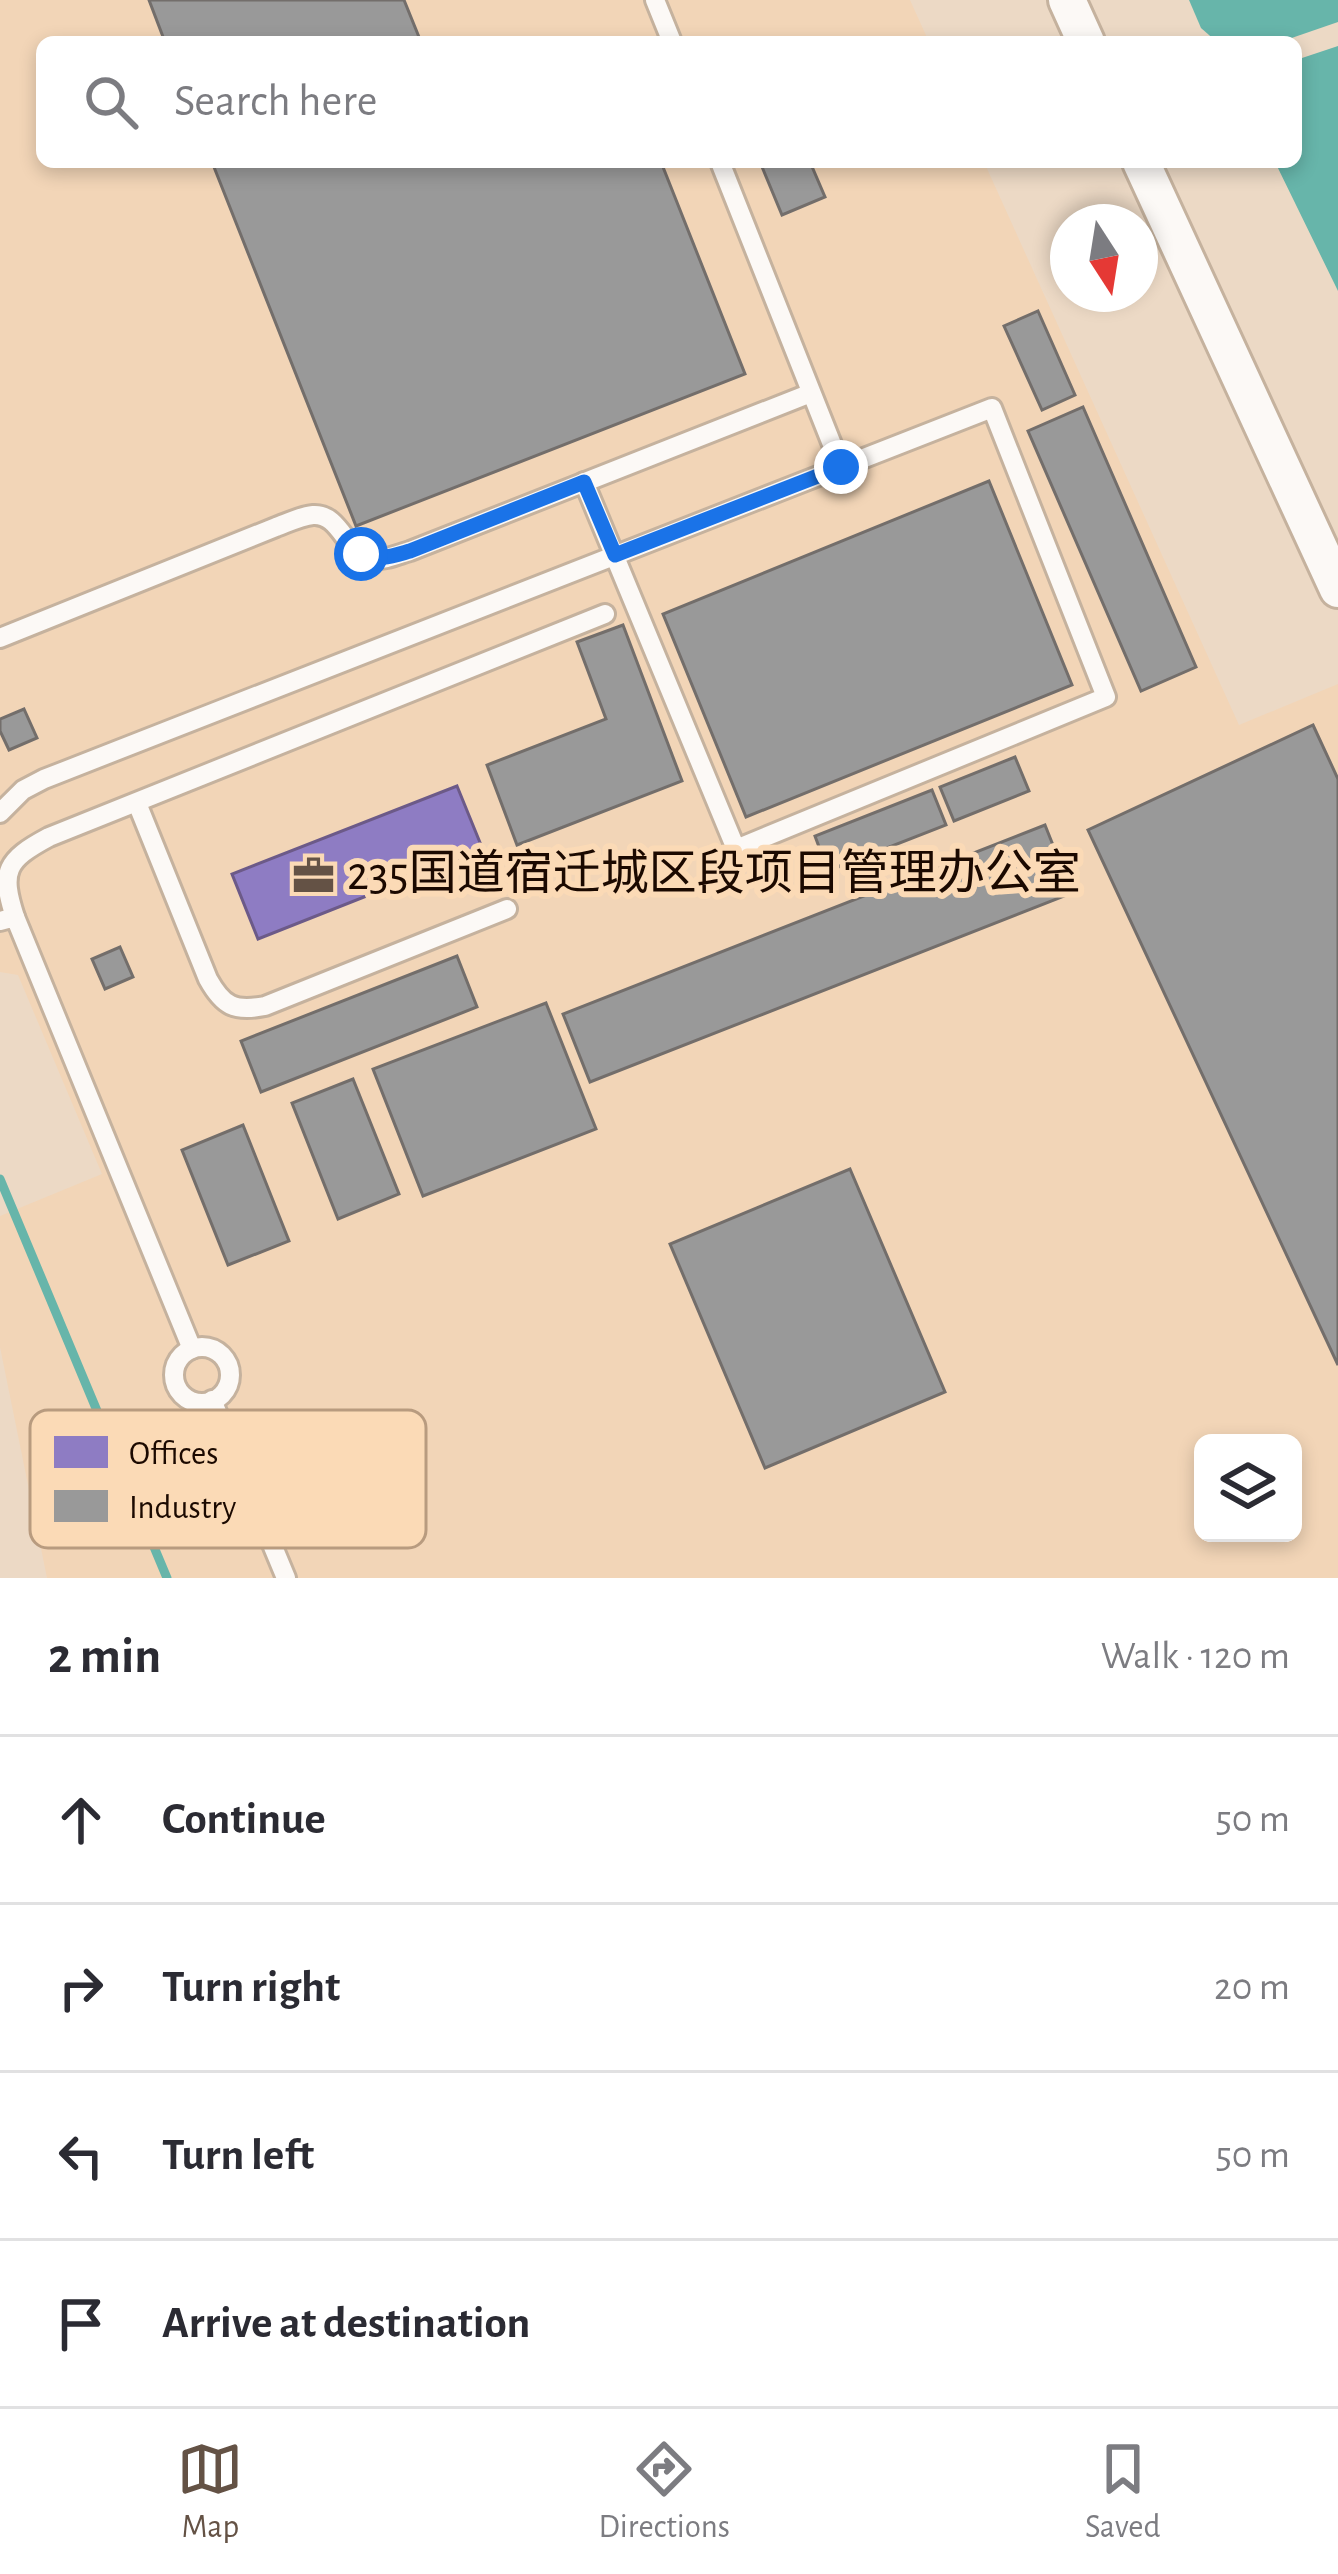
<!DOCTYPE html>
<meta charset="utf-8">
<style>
body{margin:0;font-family:"Alegreya Sans","Noto Sans SC",sans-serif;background:#f7f7f7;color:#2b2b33}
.controls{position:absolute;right:36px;bottom:36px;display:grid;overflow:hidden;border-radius:18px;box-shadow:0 6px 18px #0003}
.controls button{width:108px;height:108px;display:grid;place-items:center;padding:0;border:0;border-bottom:3px solid #e1e1e2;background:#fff;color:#2b2b33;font:60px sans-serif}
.compass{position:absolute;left:1050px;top:204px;width:108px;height:108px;border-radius:50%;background:#fff;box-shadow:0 6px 18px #0003;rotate:168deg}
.stop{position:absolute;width:36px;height:36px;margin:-27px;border:9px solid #1a73e8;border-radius:50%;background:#fff}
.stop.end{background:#1a73e8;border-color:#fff;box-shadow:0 3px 12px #0008}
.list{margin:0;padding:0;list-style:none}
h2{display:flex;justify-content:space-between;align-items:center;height:156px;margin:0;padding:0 48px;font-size:51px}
h2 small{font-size:39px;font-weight:400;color:#7c7c81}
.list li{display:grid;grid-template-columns:78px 1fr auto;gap:36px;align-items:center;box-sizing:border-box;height:168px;padding:0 48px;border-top:3px solid #e1e1e2}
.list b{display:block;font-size:45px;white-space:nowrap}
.list em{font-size:39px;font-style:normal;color:#7c7c81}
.icon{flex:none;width:66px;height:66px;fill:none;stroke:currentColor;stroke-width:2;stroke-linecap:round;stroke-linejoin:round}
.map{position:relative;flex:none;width:1338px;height:1578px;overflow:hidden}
.search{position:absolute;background:#fff;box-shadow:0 6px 18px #0003;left:36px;right:36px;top:36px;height:132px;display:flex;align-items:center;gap:30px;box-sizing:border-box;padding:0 42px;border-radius:18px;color:#7c7c81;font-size:45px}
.sheet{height:828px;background:#fff}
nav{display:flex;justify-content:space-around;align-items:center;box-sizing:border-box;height:168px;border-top:3px solid #e1e1e2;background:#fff;font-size:33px;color:#7c7c81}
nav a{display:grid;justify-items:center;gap:6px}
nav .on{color:#645245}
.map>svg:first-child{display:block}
.built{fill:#f2d5b7;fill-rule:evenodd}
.water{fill:#67b5aa}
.offices{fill:#8e7cc3;stroke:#6c5a88;stroke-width:3}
.industry{fill:#999;stroke:#736e6b;stroke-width:3}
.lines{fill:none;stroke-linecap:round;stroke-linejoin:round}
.stream{stroke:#67b5aa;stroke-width:9}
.lane-casing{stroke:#c5b29e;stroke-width:24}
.street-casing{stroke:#c5b29e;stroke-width:42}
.lane{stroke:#fcf9f6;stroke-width:18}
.street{stroke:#fcf9f6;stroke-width:36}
.route{stroke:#1a73e8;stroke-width:15}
.labels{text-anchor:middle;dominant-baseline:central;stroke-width:12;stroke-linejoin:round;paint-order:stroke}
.poi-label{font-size:48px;fill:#1b0900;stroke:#fbdab6;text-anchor:start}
.key{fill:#fbdab6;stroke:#b89b7f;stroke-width:3}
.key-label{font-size:33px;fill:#1b0900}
</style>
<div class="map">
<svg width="1338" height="1578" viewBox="0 0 1338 1578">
<rect width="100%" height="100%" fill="#ecd9c5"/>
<path class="built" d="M0 0H910L929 42H42V162H984L1239 725 1338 684V1578H47L0 1347V1216L102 1174 18 975 0 972ZM1203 1443H1293V1533H1203Z"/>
<g class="water">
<path d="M1189 0H1338V22L1280 42H1217L1201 28Z"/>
<path d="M1338 46V291L1275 162H1296V60Z"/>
</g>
<path class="offices" d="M457 786 483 850 258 939 232 874Z"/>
<g class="industry">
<path d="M149 0H404L421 42H165Z"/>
<path d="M212 162H661L745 374 356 526Z"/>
<path d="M760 162H810L825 197 782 215Z"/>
<path d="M1038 311 1075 395 1042 410 1004 326Z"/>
<path d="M1083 407 1196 667 1141 691 1028 431Z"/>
<path d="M989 481 1072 685 746 817 663 614Z"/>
<path d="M623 625 682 781 517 845 487 765 606 719 577 642Z"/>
<path d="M24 709 37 738 9 750 0 731V719Z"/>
<path d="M1313 725 1338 779V1365L1088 830Z"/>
<path d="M1015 757 1029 791 954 821 940 787Z"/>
<path d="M932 790 946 825 828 871 815 836Z"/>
<path d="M1045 825 1072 893 590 1082 563 1014Z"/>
<path d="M120 947 133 977 105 989 92 959Z"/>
<path d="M457 956 477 1007 261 1092 241 1041Z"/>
<path d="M546 1003 596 1129 423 1196 373 1069Z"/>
<path d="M353 1079 399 1194 338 1219 292 1103Z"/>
<path d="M243 1125 289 1241 228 1265 182 1150Z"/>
<path d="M850 1169 945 1392 765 1468 670 1244Z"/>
</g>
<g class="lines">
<path class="stream" d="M0 1179 167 1578"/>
<defs>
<g id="lane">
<path d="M655 0 672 42"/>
<path d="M720 162 841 467"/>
<path d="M0 638 276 527C287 523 301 516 313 515 341 513 346 555 372 559 384 561 399 554 410 551L811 393"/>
<path d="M137 803 208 979C223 1006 234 1012 265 1006L507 909"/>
<path d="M0 813 23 790 44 779C360 656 676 532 992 408L1106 697 736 849 584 482"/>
<path d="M15 917C0 871 6 860 49 837L605 614"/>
<path d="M0 921 15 917 192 1349"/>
<circle cx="202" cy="1375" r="28"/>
<path d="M212 1400 286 1578"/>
</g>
<g id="street">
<path d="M1067 0 1086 42"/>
<path d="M1141 162 1338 589"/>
</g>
</defs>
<use href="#lane" class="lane-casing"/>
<use href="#street" class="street-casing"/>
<use href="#lane" class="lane"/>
<use href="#street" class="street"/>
</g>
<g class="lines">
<path class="route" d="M361 554C379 561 392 556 410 551L584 482 615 555 841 467"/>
</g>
<defs>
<symbol id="office-bare" viewBox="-9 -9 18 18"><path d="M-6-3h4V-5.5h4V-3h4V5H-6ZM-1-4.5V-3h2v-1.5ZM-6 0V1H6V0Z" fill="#645245" stroke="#fbdab6" stroke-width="2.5" paint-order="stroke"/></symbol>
</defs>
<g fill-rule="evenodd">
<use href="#office-bare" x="284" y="846" width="59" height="59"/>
</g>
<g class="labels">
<g class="poi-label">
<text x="347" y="875">235国道宿迁城区段项目管理办公室</text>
</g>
</g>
<rect x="30" y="1410" width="396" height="138" rx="18" class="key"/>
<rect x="54" y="1436" width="54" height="32" fill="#8e7cc3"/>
<rect x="54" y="1490" width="54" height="32" fill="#999"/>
<g class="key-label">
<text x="129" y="1464">Offices</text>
<text x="129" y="1518">Industry</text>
</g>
</svg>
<div class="controls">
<button><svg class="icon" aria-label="layers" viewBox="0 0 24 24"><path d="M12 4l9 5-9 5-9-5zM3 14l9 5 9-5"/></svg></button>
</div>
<svg class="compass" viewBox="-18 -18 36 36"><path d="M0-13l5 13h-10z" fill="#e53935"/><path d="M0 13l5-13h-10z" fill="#7c7c81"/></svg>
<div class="stop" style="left:361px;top:554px"></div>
<div class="stop end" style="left:841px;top:467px"></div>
<div class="search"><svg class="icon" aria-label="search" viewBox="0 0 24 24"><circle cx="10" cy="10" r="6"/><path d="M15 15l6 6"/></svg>Search here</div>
</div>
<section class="sheet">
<h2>2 min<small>Walk · 120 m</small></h2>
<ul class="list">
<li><svg class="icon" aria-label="ahead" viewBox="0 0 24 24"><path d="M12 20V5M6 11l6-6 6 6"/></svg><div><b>Continue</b></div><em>50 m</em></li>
<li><svg class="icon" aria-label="right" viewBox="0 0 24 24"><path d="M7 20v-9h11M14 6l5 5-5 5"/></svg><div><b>Turn right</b></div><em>20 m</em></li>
<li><svg class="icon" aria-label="left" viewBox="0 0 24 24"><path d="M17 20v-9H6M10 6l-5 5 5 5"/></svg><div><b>Turn left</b></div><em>50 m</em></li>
<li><svg class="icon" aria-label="arrive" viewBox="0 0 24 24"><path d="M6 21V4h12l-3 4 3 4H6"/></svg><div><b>Arrive at destination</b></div></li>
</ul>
</section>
<nav>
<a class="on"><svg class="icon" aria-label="map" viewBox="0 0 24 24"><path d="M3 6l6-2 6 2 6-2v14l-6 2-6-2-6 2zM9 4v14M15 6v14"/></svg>Map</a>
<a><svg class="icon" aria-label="directions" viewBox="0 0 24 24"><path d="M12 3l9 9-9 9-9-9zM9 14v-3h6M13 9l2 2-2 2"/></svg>Directions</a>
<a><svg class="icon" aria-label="saved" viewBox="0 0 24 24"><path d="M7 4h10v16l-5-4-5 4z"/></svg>Saved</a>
</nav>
